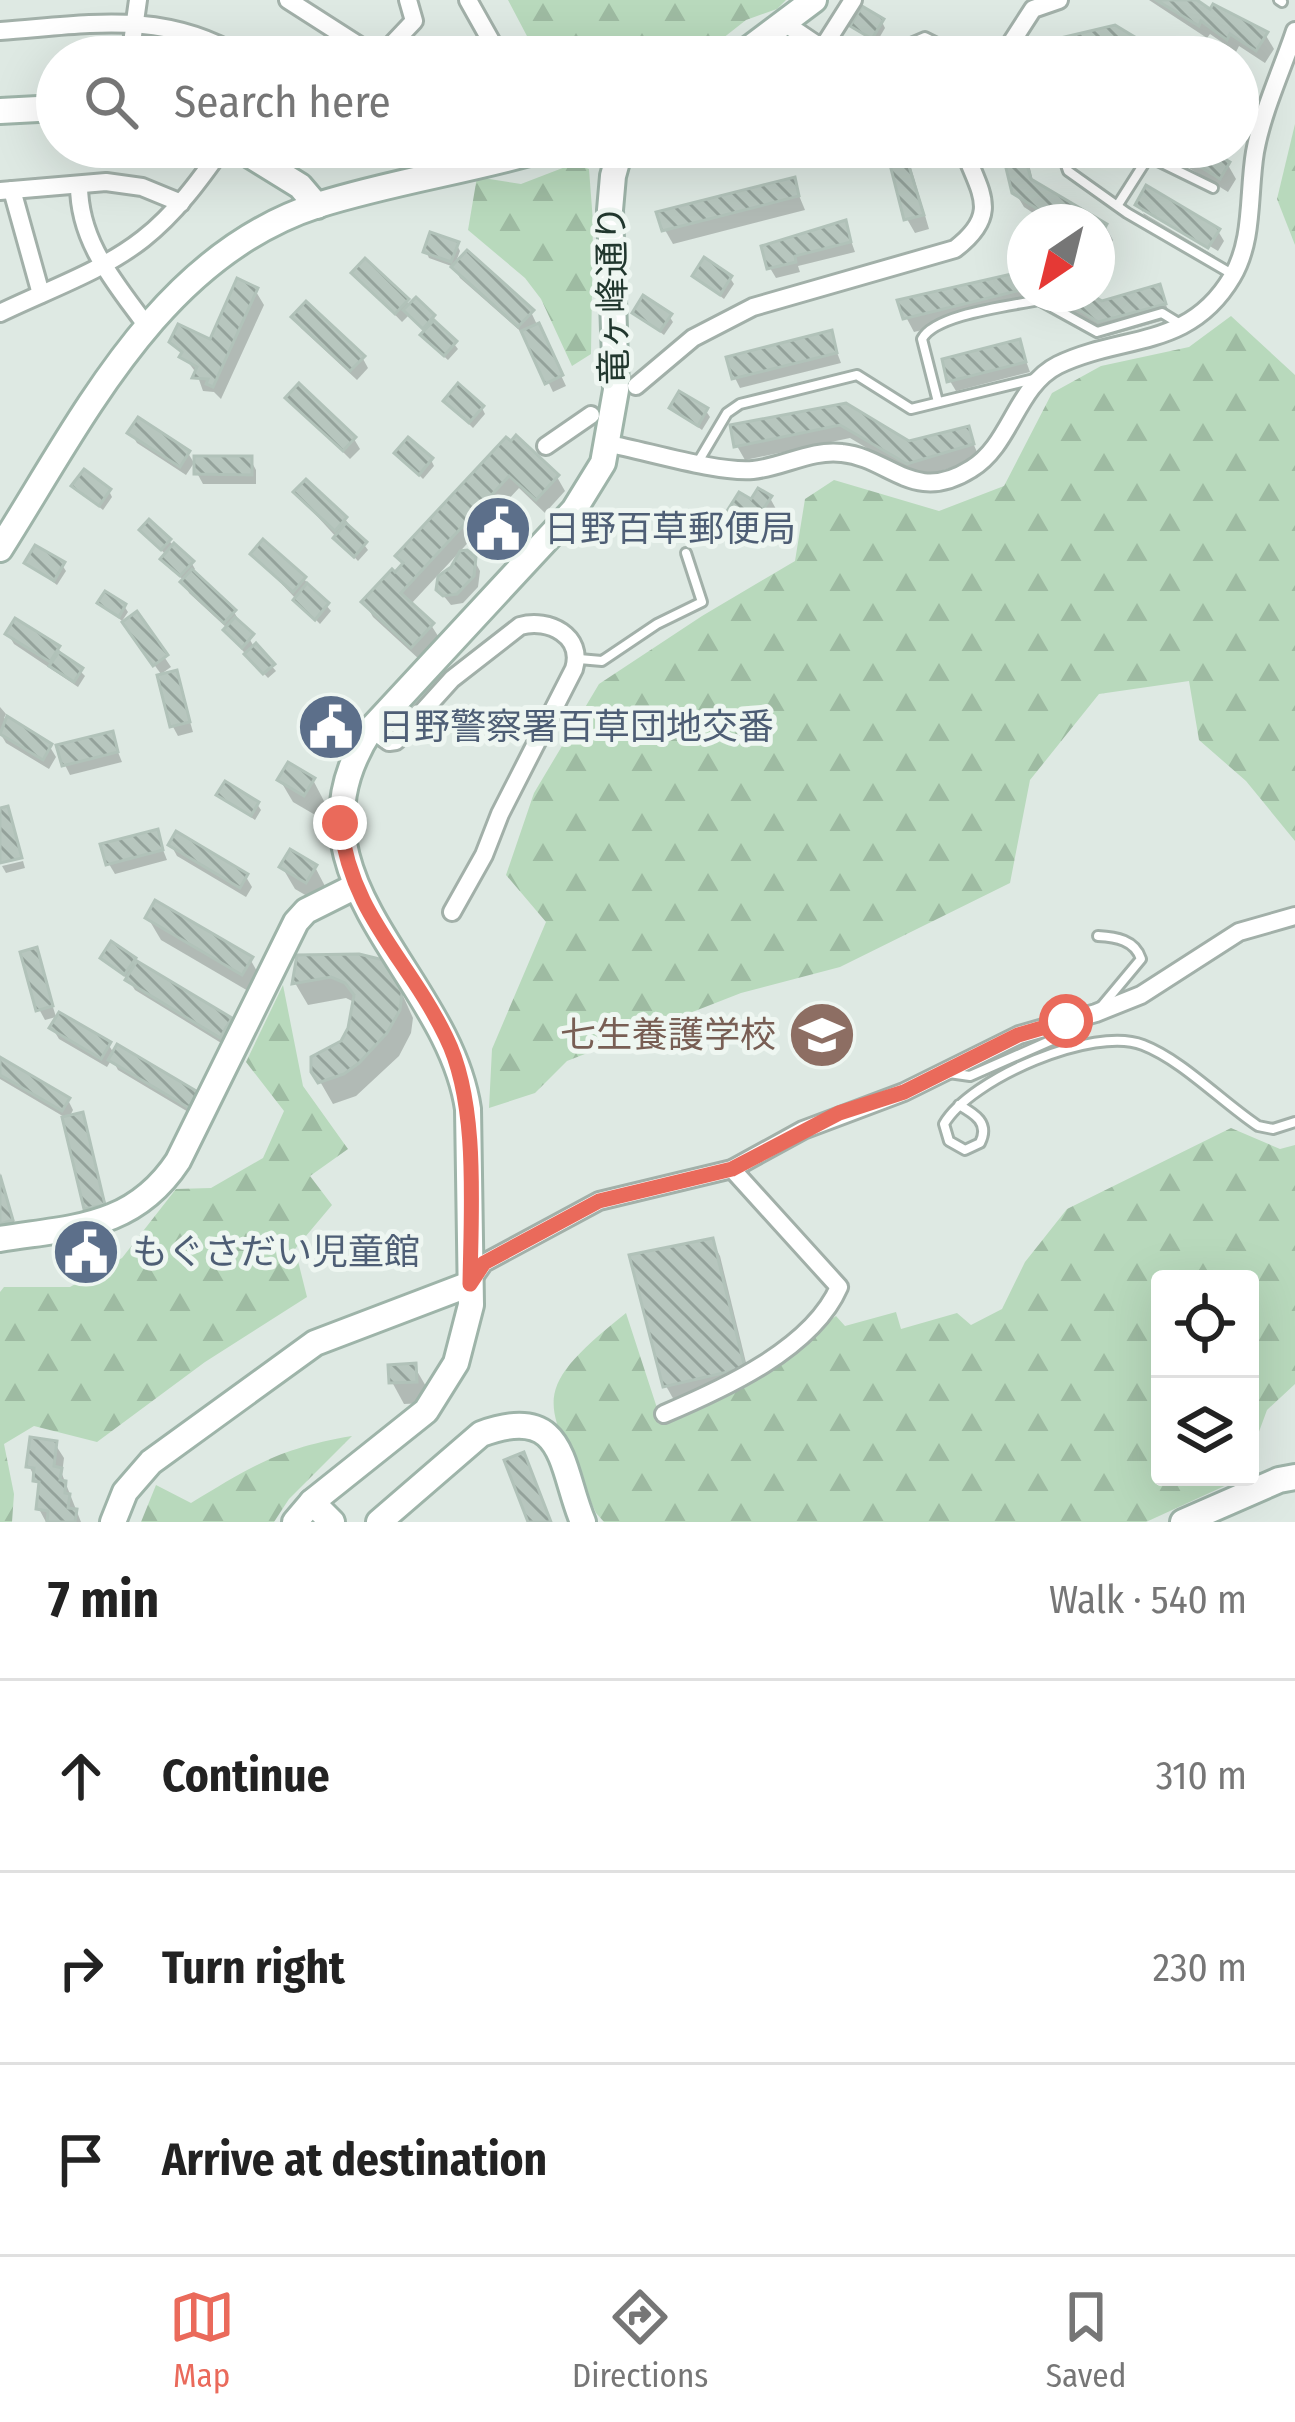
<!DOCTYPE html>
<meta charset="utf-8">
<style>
body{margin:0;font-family:"Fira Sans Condensed","Noto Sans JP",sans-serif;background:#f6f6f6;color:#222}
.controls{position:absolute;right:36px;bottom:36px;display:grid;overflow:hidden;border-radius:12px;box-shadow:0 12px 48px #0002}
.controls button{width:108px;height:108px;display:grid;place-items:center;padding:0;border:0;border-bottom:3px solid #e0e0e0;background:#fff;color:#222;font:60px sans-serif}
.compass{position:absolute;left:1007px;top:204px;width:108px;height:108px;border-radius:50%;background:#fff;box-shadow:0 12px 48px #0002;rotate:215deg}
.stop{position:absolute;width:36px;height:36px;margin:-27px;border:9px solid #ea6a5b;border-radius:50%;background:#fff}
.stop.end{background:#ea6a5b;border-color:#fff;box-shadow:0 3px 12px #0008}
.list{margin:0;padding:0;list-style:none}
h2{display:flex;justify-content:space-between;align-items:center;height:156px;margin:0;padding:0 48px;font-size:51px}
h2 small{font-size:39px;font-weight:400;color:#767676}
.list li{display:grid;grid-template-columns:78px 1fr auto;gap:36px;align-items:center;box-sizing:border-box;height:192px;padding:0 48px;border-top:3px solid #e0e0e0}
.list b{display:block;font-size:45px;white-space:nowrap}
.list em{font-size:39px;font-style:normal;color:#767676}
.icon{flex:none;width:66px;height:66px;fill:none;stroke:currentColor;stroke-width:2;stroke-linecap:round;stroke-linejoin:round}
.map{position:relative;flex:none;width:1295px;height:1522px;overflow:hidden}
.search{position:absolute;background:#fff;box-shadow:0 12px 48px #0002;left:36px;right:36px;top:36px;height:132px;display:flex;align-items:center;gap:30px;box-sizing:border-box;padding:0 42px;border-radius:66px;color:#767676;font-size:45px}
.sheet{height:732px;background:#fff}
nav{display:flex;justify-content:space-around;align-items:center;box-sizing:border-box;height:168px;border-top:3px solid #e0e0e0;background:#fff;font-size:33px;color:#767676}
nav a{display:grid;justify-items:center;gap:6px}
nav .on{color:#ea6a5b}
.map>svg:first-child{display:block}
.forest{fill:url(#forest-firs)}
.shadow{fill:#0003}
.building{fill:url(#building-back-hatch);stroke:#b1c2b9;stroke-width:3}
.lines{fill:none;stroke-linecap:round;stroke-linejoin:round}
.lane-casing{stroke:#a2b0a9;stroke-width:14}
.street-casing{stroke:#a2b0a9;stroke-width:22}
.secondary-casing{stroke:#9eb4a9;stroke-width:30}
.lane{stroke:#fff;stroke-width:8}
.street{stroke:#fff;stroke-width:16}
.secondary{stroke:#fff;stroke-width:24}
.route{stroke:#ea6a5b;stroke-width:15}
.labels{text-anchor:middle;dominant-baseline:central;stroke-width:10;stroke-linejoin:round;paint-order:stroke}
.street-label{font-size:36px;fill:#21372e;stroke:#eef6f1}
.service-label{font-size:36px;fill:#4e5e75;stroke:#eef6f1;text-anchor:start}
.education-label{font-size:36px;fill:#785e54;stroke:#eef6f1;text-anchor:end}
</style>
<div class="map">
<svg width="1295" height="1522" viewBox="0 0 1295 1522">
<defs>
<pattern id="forest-firs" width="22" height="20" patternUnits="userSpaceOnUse" patternTransform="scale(3)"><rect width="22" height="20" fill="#b8d9bc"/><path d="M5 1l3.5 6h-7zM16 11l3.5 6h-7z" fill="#9ebba2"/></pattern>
<pattern id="building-back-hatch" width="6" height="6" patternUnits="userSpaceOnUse" patternTransform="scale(3)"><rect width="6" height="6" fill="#b7c6be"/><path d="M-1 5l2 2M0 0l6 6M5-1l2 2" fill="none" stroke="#94a29b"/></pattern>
</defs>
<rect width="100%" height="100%" fill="#dee9e3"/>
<g class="forest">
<path d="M508 0H786L777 9 746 20 699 57H538Z"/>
<path d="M1295 124V245L1277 199Z"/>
<path d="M573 164 589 169 593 222 591 354 572 366 541 299 525 278 468 230 477 177 521 184Z"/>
<path d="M1231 316 1295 375V841L1246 781 1199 740 1189 681 1099 694 1030 780 1010 883 840 967 741 993 567 1061 535 1093 489 1108 492 1049 546 922 506 875 534 793 599 684 702 616 795 561 805 499 834 480 939 511 1004 486 1052 393 1101 366 1189 347Z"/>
<path d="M283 985 303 1086 348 1149 310 1176 332 1205 295 1249 307 1297 205 1362 97 1442 34 1426 4 1444 14 1494 12 1522H0V1292L4 1287H70L122 1258 176 1189 211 1188 263 1158 284 1111 246 1062Z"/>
<path d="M1231 1128 1280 1149 1295 1145V1384L1267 1410 1250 1456V1279H1160V1477L1242 1478 1146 1522H604L596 1513C548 1401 521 1397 626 1313L658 1411 759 1373 836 1316 845 1326 896 1312 901 1329 957 1313 971 1325 1002 1309 1025 1262 1067 1209Z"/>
<path d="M352 1436 289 1499 274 1522H141L156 1485 191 1503C252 1466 280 1448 352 1436Z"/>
</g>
<g class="shadow">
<path d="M1149 0H1191L1211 13 1265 34 1274 49 1265 63 1239 46 1236 52 1210 34 1207 38Z"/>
<path d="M882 22 885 28 878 40 854 25Z"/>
<path d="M1115 28 1166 57H1052L1047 44Z"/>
<path d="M1238 98 1250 114 1242 127 1238 125Z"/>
<path d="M860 147H901L909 161 929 229 915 233 907 219 894 167Z"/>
<path d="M1004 147H1025L1034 185 1105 226 1113 240 1103 258 1097 254V222H1047L1024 207 1015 192Z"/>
<path d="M1138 147H1199L1228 165 1236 179 1228 192 1181 163 1179 167Z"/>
<path d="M793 181 805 210 673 244 665 230Z"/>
<path d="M1148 189 1218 231 1224 241 1218 251 1143 206V212L1138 205Z"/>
<path d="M1143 213 1215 256V257L1144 215Z"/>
<path d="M845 224 855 252 798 266 800 272 776 278 770 268Z"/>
<path d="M457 245 460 251 454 267 429 258 426 251Z"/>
<path d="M454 267 531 312 566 386 553 392 527 337 460 278Z"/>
<path d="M355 273 433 317 458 349 448 360 427 341V332L409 315 402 322Z"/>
<path d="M1025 274V294H1085L1101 304 1158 288 1172 318 1108 336 1051 299 914 332 906 317Z"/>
<path d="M695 276 730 278 734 284 724 299Z"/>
<path d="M255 290 264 305 221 399 214 392 203 391 197 374 173 342 211 343Z"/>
<path d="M635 313 669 316 673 322 664 335Z"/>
<path d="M295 317 362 357 368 368 357 380 301 328Z"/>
<path d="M830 334 841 363 740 388 735 378Z"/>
<path d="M1019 342 1030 372 956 391 950 381Z"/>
<path d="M289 398 354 439 360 449 350 459Z"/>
<path d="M446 401 482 408 485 414 473 428Z"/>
<path d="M845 406 909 444 967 429 980 459 917 478 850 438 745 460 737 446Z"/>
<path d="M673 408 706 411 710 417 702 430Z"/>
<path d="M131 433 188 453 194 463 186 475 137 443Z"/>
<path d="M511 446 557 477 565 491 545 513 519 488 410 605 431 625 440 639 420 660 373 617 365 603 395 576Z"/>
<path d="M398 454 431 460 434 466 423 479Z"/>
<path d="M250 459 256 470V484H203L197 473Z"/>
<path d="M75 487 109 491 112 497 103 510Z"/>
<path d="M296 493 345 519 368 550 358 561Z"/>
<path d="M770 498 776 509 771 516 782 530 772 545 736 522 730 512Z"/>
<path d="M504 524 512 538 510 548 491 547 487 541Z"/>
<path d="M142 530 169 541 191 562 195 569 191 573 234 612 253 645 276 671 268 678 230 637 228 629 189 593 185 581 167 566 164 560 167 556Z"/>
<path d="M253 554 304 579 331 611 320 624Z"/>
<path d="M474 560 480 571 478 587 463 603 451 605 439 590Z"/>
<path d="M28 563 62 565 66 571 57 585Z"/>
<path d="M101 603 124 606 128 612 122 621Z"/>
<path d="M136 615 171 667 161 674 131 633Z"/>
<path d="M8 634 57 648 85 676 78 687 14 644Z"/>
<path d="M176 674 193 732 178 736 172 725Z"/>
<path d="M0 707 6 714 4 718 50 747 56 757 49 769 6 743 0 733Z"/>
<path d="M111 735 122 762 70 775 65 765Z"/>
<path d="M280 780H313L325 803 317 816 293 802Z"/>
<path d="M220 795 257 804 261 810 255 820Z"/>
<path d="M156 832 167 860 115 874 109 864Z"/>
<path d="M171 845 246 877 252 887 246 897 177 856Z"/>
<path d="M23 861 25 868 6 873 2 866Z"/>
<path d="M282 867H315L327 890 319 903 295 889Z"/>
<path d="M148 918 250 959 263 982 255 995 161 940Z"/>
<path d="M36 951 56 1017 45 1020 39 1009Z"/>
<path d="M103 958 134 961 137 967 230 1020 235 1031 226 1046 135 990 128 979Z"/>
<path d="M299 958 399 987 413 1018 411 1033 399 1056 356 1096 333 1104 314 1071 343 1043 356 1003 346 998 308 1005 295 983Z"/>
<path d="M53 1029 108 1044 115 1055 196 1095 202 1105 195 1116 118 1070 112 1059 107 1067 59 1039Z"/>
<path d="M0 1060 68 1100 73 1110 69 1118 81 1115 109 1215 93 1218 87 1208 66 1118 0 1079Z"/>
<path d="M0 1173 17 1231 4 1234 0 1227Z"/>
<path d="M95 1237 110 1264 102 1266 104 1273 77 1278 71 1268Z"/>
<path d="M712 1242 720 1256 751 1383 674 1400 666 1386Z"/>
<path d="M414 1366 427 1388 428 1403 404 1404 392 1382Z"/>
<path d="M55 1444 64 1458 62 1474 81 1522H46L39 1509 41 1490 29 1466Z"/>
</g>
<g class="building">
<path d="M1156 0H1197L1210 9 1213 4 1268 32 1256 51 1230 34 1227 40 1201 21 1199 26Z"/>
<path d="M862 6 884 19 872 39 850 26Z"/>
<path d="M1115 25 1168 57H1128L1109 45 1049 57 1043 42Z"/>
<path d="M872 147H903L924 215 904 220 888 157Z"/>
<path d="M1001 147H1022L1031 179 1107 224 1097 242V222H1058L1012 193Z"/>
<path d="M1159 147H1205L1230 162 1220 179 1173 150 1171 154Z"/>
<path d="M795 177 799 196 662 231 656 212Z"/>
<path d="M1146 185 1220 229 1208 248 1135 205Z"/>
<path d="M846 220 851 242 795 256 796 262 767 269 761 246Z"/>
<path d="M430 232 459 242 451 262 423 252Z"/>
<path d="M467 250 534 310 518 327 451 267Z"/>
<path d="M704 257 732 276 720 295 692 276Z"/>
<path d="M365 258 409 299 395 314 351 273Z"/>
<path d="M1025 271V289L903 319 897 300Z"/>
<path d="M237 278 258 288 213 387 206 384 208 379 192 378 197 367 179 357 182 352 169 342 178 324 210 339Z"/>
<path d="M1160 284 1166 304 1098 322 1054 294H1090L1102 301Z"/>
<path d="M643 295 672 314 660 331 632 313Z"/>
<path d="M416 297 435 315 423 329 403 310Z"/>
<path d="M306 301 365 356 350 371 291 317Z"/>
<path d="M434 320 457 341 444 356 420 335Z"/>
<path d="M539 323 563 375 545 384 521 331Z"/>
<path d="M832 330 837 353 732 379 726 357Z"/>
<path d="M1020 339 1026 362 947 382 942 359Z"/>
<path d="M299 383 356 437 343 451 285 398Z"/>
<path d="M458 383 484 406 469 423 443 401Z"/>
<path d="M679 391 708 408 698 426 669 408Z"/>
<path d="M846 403 909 441 969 426 974 444 907 464 840 425 734 447 730 425Z"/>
<path d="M138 417 190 451 180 467 127 433Z"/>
<path d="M516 435 559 475 536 500 509 476 401 593 434 623 411 648 361 602 392 569 395 572 403 563 395 556 506 437 511 441Z"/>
<path d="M408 437 433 458 419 475 394 453Z"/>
<path d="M194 456H252V475L194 474Z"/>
<path d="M84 469 111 489 99 506 71 486Z"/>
<path d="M306 479 347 517 335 531 293 492Z"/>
<path d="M758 488 772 496 764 508 778 517 766 536 727 511 739 492 751 499Z"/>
<path d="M501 518 511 529 507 542 500 545 484 542 485 526Z"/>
<path d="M149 519 171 539 161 550 139 530Z"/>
<path d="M346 523 367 542 354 557 333 538Z"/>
<path d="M263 539 306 577 293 592 250 554Z"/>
<path d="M174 543 194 561 180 576 160 559Z"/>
<path d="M35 545 65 562 54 581 24 563Z"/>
<path d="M467 550 476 557 474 576 457 594 443 596 436 590 438 576 451 567 460 551Z"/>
<path d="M192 569 236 610 224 623 180 582Z"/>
<path d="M307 583 329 603 315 620 293 600Z"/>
<path d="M105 591 126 604 119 617 97 603Z"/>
<path d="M137 611 168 655 153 666 122 622Z"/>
<path d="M235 617 254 634 242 648 223 630Z"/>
<path d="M15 618 60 646 50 662 5 634Z"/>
<path d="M256 643 275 664 263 674 244 654Z"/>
<path d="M59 652 83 668 74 682 49 666Z"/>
<path d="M177 670 190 722 170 727 157 675Z"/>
<path d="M7 716 52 744 43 760 0 734Z"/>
<path d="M325 718 341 726 337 735 321 728Z"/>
<path d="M113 731 118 752 62 766 56 745Z"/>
<path d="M288 762 315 778 304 796 277 780Z"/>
<path d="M225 781 259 802 251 816 216 795Z"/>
<path d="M8 806 22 858 0 863V808Z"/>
<path d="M158 829 163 850 106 865 100 844Z"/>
<path d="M176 831 248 874 240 888 168 845Z"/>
<path d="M290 849 317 865 306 883 279 867Z"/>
<path d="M155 900 253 957 242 975 145 918Z"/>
<path d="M111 941 136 958 124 975 100 958Z"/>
<path d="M37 947 53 1006 36 1011 20 952Z"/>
<path d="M359 954 388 961 402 993 400 1010 387 1033 359 1063 344 1074 318 1083 311 1072V1057L341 1041 348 1028 354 995 345 983 331 977 292 984 297 955Z"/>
<path d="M137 961 232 1018 220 1038 125 980Z"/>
<path d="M59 1012 111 1042 101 1059 49 1028Z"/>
<path d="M117 1044 198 1092 189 1108 108 1060Z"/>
<path d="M0 1057 70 1098 62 1111 0 1075Z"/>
<path d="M83 1112 105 1205 84 1209 62 1117Z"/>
<path d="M0 1175 13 1220 0 1224Z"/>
<path d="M97 1234 100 1249 105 1248 106 1254 99 1256 100 1263 68 1269 63 1240Z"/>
<path d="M713 1238 745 1368 663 1387 629 1255Z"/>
<path d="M416 1363 417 1382 389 1383 388 1365Z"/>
<path d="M30 1437 57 1441 54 1466 62 1468 60 1480 66 1481 65 1493 70 1494 68 1508 77 1509 75 1522H47L48 1511 36 1509 39 1482 33 1481 34 1468 26 1467Z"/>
<path d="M524 1452 551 1522H528L504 1460Z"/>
</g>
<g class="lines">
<defs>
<g id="lane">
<path d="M1279 0 1282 2"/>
<path d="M902 57 911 43 925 37 939 44 943 57"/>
<path d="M1060 147 1068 171 1127 213 1232 274"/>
<path d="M1129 147 1213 188"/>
<path d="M1119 203 1147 159"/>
<path d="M938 402 922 339C935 314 1011 306 1039 300L1097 332 1162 313 1180 324"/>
<path d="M698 462 727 413 740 404 857 375 911 409 1038 378"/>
<path d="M579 659 602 661 657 624 702 602 686 553"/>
<path d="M1098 936C1116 937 1135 940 1141 959L1101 1007"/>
<path d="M949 1073 970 1076 1052 1040 1076 1022"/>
<path d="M959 1105C975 1114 990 1123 980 1143L965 1150 949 1141 944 1124C970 1079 1094 1025 1143 1045 1182 1060 1222 1102 1258 1126L1273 1129 1295 1122"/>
</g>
<g id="street">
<path d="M288 0 377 57"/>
<path d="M468 0 500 57"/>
<path d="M786 24 835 57"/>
<path d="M0 31C86 25 163 9 241 57"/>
<path d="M822 49 853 0"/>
<path d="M130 57 138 0"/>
<path d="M380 57 414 21 408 0"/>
<path d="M1002 57 1033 9 1059 0"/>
<path d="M79 185C79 242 114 281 146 325"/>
<path d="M12 190 41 294"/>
<path d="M0 191 106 182 142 187 181 203"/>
<path d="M0 313C47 290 101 272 143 239 175 214 200 180 223 147"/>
<path d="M636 386 693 338 753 307 955 249C1002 213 979 192 963 147"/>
<path d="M609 444C647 451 717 473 753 470 783 467 812 449 842 453 890 458 914 505 971 469 1011 445 1016 386 1058 365 1122 334 1189 350 1232 277 1254 240 1248 194 1255 152 1262 112 1282 70 1295 31"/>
<path d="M546 446 591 415"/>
<path d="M371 729 389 742 396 741 452 679 520 626C549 618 584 636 574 669L500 814 484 855 452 912"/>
<path d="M470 1283 484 1263 599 1201 732 1169 803 1130 904 1092 1019 1035 1096 1013 1141 995 1239 932 1295 916"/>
<path d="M664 1414C723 1389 812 1349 839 1287L732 1169"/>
</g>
<g id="secondary">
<path d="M738 57 814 0"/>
<path d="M0 111 57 108"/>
<path d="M237 147 300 186 317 206"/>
<path d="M0 549C83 418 160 256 318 205 394 181 474 170 551 147"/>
<path d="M0 1239C73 1227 133 1229 178 1161L296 922 306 911 354 887"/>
<path d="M312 1502 332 1522"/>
<path d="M113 1522 125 1492 151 1462 315 1343 470 1284"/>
<path d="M295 1522 312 1502 426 1411 456 1363 471 1305 468 1109C448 972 274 877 371 729L574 510 603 463 616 390 610 210 613 176 621 147"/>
<path d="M379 1522 481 1434C567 1402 560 1468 583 1522"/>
<path d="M1183 1522 1279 1480 1295 1477"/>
</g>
</defs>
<use href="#lane" class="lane-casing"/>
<use href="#street" class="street-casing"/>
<use href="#secondary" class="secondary-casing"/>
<use href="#lane" class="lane"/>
<use href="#street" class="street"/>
<use href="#secondary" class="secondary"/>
</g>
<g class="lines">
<path class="route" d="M340 823C352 917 408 958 446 1037 479 1103 471 1210 470 1284L484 1263 599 1201 732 1169 839 1113 904 1092 1018 1035 1066 1021"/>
</g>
<defs>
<symbol id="civic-disc" viewBox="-11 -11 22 22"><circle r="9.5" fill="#5c6f8a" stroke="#eef6f1"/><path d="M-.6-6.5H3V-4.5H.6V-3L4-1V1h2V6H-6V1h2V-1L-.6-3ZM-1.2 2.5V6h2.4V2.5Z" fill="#fff"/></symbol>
<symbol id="school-disc" viewBox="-11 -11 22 22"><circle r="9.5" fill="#8d6e63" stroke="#eef6f1"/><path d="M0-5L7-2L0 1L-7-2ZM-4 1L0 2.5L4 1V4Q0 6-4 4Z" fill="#fff"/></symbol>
</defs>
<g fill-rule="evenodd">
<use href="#civic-disc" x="460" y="491" width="76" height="76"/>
<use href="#civic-disc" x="293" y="689" width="76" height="76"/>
<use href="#school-disc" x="784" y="997" width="76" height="76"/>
<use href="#civic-disc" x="48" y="1214" width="76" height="76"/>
</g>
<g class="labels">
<g class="street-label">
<text transform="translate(613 295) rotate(-91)">竜ヶ峰通り</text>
</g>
<g class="service-label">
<text x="544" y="529">日野百草郵便局</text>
<text x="378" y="727">日野警察署百草団地交番</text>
<text x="132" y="1252">もぐさだい児童館</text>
</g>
<g class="education-label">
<text x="776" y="1035">七生養護学校</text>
</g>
</g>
</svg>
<div class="controls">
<button><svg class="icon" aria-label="locate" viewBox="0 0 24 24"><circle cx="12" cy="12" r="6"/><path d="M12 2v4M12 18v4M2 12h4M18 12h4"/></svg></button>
<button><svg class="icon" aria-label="layers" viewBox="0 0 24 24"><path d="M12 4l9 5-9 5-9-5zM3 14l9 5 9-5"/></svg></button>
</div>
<svg class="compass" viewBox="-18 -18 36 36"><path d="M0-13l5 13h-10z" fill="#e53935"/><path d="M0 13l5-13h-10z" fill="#767676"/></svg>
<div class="stop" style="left:1066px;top:1021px"></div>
<div class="stop end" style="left:340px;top:823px"></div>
<div class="search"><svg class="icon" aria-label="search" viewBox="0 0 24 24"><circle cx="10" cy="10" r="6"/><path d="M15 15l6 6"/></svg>Search here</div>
</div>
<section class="sheet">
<h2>7 min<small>Walk · 540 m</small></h2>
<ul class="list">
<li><svg class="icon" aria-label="ahead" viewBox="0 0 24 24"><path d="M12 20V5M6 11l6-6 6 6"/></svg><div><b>Continue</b></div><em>310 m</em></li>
<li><svg class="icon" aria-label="right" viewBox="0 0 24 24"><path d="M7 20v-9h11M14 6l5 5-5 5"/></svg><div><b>Turn right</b></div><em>230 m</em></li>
<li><svg class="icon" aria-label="arrive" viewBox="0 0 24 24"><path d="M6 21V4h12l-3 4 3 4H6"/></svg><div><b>Arrive at destination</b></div></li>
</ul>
</section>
<nav>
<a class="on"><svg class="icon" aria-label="map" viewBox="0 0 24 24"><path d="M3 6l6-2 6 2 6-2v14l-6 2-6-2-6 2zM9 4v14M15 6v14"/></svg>Map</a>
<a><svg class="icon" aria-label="directions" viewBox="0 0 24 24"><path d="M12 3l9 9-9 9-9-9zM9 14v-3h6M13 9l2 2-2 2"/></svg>Directions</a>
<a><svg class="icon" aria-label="saved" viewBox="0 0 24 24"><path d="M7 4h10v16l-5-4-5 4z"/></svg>Saved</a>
</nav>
